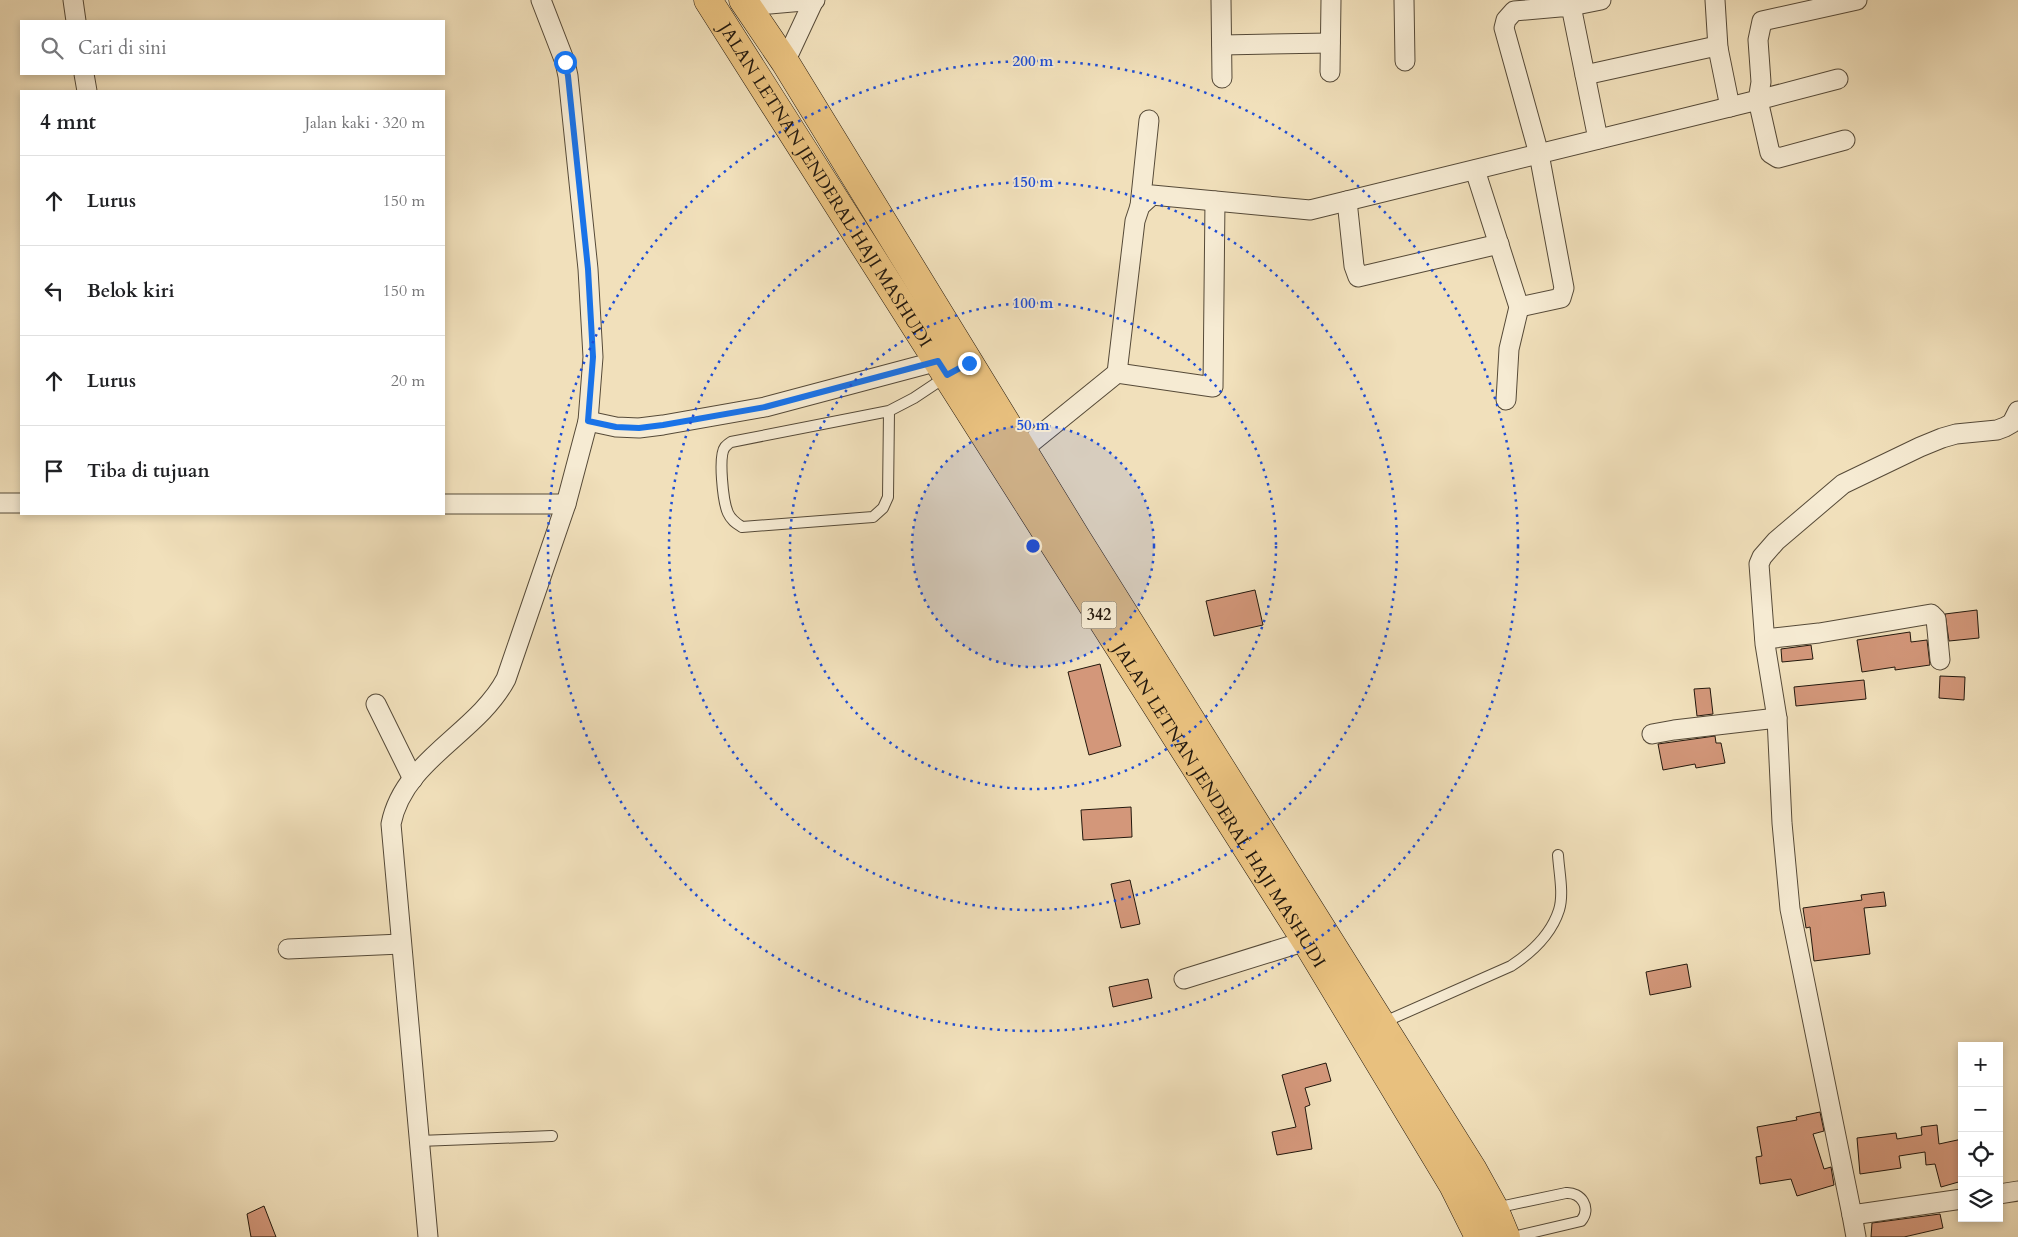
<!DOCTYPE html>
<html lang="id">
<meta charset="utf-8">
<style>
body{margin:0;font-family:Cardo,serif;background:#f6f6f6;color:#202124}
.controls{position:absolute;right:15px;bottom:15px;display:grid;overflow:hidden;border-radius:0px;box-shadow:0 2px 8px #0003}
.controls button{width:45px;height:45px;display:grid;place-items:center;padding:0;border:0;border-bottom:1px solid #e0e0e0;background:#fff;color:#202124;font:25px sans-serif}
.stop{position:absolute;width:15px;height:15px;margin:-11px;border:4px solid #1a73e8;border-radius:50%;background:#fff}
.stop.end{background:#1a73e8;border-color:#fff;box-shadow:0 1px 5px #0008}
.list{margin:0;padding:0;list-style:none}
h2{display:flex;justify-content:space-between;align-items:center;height:65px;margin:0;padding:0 20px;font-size:21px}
h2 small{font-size:16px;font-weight:400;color:#757577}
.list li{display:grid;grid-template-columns:32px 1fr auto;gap:15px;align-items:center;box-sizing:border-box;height:90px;padding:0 20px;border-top:1px solid #e0e0e0}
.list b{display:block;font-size:19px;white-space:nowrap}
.list em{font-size:16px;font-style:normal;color:#757577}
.icon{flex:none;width:28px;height:28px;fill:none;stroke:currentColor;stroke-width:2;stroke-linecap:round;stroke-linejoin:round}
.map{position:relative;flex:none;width:2018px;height:1237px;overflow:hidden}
.search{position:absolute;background:#fff;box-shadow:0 2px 8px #0003;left:20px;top:20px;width:425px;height:55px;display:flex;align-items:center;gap:12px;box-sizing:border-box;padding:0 18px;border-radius:0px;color:#757577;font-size:19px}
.panel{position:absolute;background:#fff;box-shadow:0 2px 8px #0003;left:20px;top:90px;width:425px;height:425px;border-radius:0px}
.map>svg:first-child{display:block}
.building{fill:#d3977a;stroke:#23180d}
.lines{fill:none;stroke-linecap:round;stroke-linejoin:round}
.service-casing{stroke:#564a38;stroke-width:12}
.minor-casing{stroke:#564a38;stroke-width:21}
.primary-casing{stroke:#23180d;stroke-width:29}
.service{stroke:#f6ebd3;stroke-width:10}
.minor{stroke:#f6ebd3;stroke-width:19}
.primary{stroke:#e8c07e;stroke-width:28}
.route{stroke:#1a73e8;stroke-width:6}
.ring{fill:none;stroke:#1d4ed8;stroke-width:2.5;stroke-dasharray:2.5 5}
.labels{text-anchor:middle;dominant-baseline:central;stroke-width:4;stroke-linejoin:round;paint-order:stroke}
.shield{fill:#f6ebd3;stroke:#625748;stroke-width:1}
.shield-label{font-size:16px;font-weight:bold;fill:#23180d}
.street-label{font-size:18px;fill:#23180d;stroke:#f6ebd3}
.centre{fill:#1d4ed8;stroke:#f6ebd3;stroke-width:2.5}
.ring-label{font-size:15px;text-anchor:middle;font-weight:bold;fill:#1d4ed8;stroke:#f6ebd3;stroke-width:4;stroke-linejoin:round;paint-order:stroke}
</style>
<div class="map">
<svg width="2018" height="1237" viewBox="0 0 2018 1237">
<rect width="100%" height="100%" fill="#f1e0bb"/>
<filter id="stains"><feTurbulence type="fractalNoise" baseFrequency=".004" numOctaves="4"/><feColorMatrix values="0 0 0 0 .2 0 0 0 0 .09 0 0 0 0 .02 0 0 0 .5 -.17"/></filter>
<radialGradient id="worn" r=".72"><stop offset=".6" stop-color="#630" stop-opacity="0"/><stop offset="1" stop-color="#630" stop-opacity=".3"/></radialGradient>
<g class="building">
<path d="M1255 590 1263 625 1214 636 1206 601Z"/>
<path d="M1977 610 1979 638 1949 641 1945 614Z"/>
<path d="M1910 632 1911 642 1927 640 1930 665 1895 670V667L1862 672 1857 640Z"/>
<path d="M1811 645 1813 659 1782 662 1781 649Z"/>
<path d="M1100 664 1121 746 1089 755 1068 672Z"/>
<path d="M1940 676 1965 677 1964 700 1939 698Z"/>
<path d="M1864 680 1866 699 1796 706 1794 687Z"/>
<path d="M1710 688 1713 714 1697 716 1694 689Z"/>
<path d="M1715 736 1716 743H1721L1725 763 1696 768 1695 764 1663 770 1658 744Z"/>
<path d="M1131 807 1132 837 1083 840 1081 810Z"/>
<path d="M1130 880 1140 924 1121 928 1111 884Z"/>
<path d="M1884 892 1886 906 1864 908 1870 954 1814 961 1810 927 1806 928 1803 908 1862 900 1861 895Z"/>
<path d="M1687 964 1691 987 1650 995 1646 972Z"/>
<path d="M1148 979 1152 998 1113 1007 1109 987Z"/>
<path d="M1326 1063 1331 1081 1305 1088 1310 1105 1305 1107 1312 1149 1277 1155 1272 1132 1296 1127 1282 1075Z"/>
<path d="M1820 1112 1824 1131 1813 1134 1824 1169 1831 1167 1834 1185 1797 1196 1791 1179 1760 1184 1756 1157 1762 1156 1757 1127 1797 1120 1796 1117Z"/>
<path d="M1937 1125 1939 1144 1962 1139V1181L1941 1187 1935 1164 1926 1165 1925 1152 1899 1156 1901 1168 1860 1174 1857 1138 1896 1133 1897 1139 1922 1135 1921 1127Z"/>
<path d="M264 1206 276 1237H251L247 1214Z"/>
<path d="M1940 1214 1943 1228 1904 1237H1871L1872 1223Z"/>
</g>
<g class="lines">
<defs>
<g id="service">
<path d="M889 411 888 497 883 508 873 517 742 527C736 523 731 520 728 513 723 502 718 456 725 447 727 445 729 443 731 442L889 411 914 398 947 376"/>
<path d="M1382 1023 1511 966C1531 953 1551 935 1559 910 1564 894 1559 872 1558 855"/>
<path d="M419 1141 552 1136"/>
<path d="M1495 1208 1566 1193C1581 1192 1592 1208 1581 1221L1513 1237"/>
</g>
<g id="minor">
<path d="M73 0 76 21"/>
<path d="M1221 0 1222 78"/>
<path d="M1404 0 1405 61"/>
<path d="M1715 0 1718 48"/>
<path d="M747 6 815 0"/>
<path d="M1571 6 1601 0"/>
<path d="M1222 45 1330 43"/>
<path d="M785 62 814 0"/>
<path d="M1330 72 1331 0"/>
<path d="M84 74 87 91"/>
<path d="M1585 75 1712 47 1718 48 1730 107"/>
<path d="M1838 79 1758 100 1770 153 1778 158 1845 140"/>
<path d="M1475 170 1519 307 1509 349 1506 400"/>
<path d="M1347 201 1354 266 1358 277 1499 244"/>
<path d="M1140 206 1149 120"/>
<path d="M1519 307 1561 298 1564 288 1539 154 1504 28 1506 20 1514 11 1571 6 1598 139"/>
<path d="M1117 373 1213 387 1215 201"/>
<path d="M588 421 616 427 639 428 663 425 765 407 938 361"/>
<path d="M1022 450 1117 373 1135 221 1140 206 1152 195 1310 210 1758 100 1761 82 1758 40 1762 21 1857 0"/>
<path d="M0 503H21"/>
<path d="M444 504H566"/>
<path d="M1765 639 1819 633 1931 614 1936 619 1940 660"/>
<path d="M376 704 413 779"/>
<path d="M1652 734 1674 730 1777 718"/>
<path d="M288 949 401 944"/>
<path d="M1184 979 1306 941"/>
<path d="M1999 1194 2018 1191"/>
<path d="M1962 1199 1852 1215 1790 909 1782 823 1777 718 1765 644 1759 564 1762 557 1776 541 1843 484 1920 447 1942 438 1956 434 1997 430 2005 427 2012 423 2018 411"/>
<path d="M1852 1215 1856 1237"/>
<path d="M428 1237 391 824C404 759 477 734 506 679L566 504 588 421 593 357 588 269 568 76 565 62 541 0"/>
</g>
<g id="primary">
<path id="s1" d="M708 0 1306 941 1453 1185 1479 1237"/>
<path d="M743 0 785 62 1076 537 1473 1170 1494 1208 1506 1237"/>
</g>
</defs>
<use href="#service" class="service-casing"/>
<use href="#minor" class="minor-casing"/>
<use href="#primary" class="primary-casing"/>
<use href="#service" class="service"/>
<use href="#minor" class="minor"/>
<use href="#primary" class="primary"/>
</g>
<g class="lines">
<path class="route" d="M565 62 568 76 588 269 593 357 588 421 616 427 639 428 663 425 765 407 938 361 947 375 969 363"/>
</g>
<circle cx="1033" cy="546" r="121" fill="#1d4ed8" fill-opacity=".12"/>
<g class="ring">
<circle cx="1033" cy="546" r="121"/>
<circle cx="1033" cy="546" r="243"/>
<circle cx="1033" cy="546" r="364"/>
<circle cx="1033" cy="546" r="485"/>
</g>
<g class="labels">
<rect class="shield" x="1081.5" y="601.5" width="35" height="27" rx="4"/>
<g class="shield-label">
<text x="1099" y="615">342</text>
</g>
<g class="street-label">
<text stroke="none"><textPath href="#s1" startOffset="219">JALAN LETNAN JENDERAL HAJI MASHUDI</textPath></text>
<text stroke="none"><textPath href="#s1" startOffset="954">JALAN LETNAN JENDERAL HAJI MASHUDI</textPath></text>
</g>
</g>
<circle cx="1033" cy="546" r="8" class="centre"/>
<g class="ring-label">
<text x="1033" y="66">200 m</text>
<text x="1033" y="187">150 m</text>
<text x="1033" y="308">100 m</text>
<text x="1033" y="430">50 m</text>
</g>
<rect width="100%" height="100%" filter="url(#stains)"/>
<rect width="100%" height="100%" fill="url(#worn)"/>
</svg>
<div class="controls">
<button>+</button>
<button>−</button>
<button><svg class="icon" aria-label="locate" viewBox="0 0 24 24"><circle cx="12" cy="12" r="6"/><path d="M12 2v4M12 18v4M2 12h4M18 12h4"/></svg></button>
<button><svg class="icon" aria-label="layers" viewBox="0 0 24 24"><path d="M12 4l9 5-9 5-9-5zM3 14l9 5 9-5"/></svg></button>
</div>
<div class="stop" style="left:565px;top:62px"></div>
<div class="stop end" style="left:969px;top:363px"></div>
<div class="search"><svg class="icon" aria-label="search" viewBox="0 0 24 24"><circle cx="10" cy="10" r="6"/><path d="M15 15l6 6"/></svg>Cari di sini</div>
<section class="panel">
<h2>4 mnt<small>Jalan kaki · 320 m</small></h2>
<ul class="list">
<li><svg class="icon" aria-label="ahead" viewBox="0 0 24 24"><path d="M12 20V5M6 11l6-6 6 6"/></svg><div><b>Lurus</b></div><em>150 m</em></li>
<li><svg class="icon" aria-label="left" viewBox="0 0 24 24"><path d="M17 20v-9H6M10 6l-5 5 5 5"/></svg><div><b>Belok kiri</b></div><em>150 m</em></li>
<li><svg class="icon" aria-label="ahead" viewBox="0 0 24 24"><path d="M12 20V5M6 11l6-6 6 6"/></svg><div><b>Lurus</b></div><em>20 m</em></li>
<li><svg class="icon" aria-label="arrive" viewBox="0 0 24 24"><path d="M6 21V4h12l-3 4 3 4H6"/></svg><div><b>Tiba di tujuan</b></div></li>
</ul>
</section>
</div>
